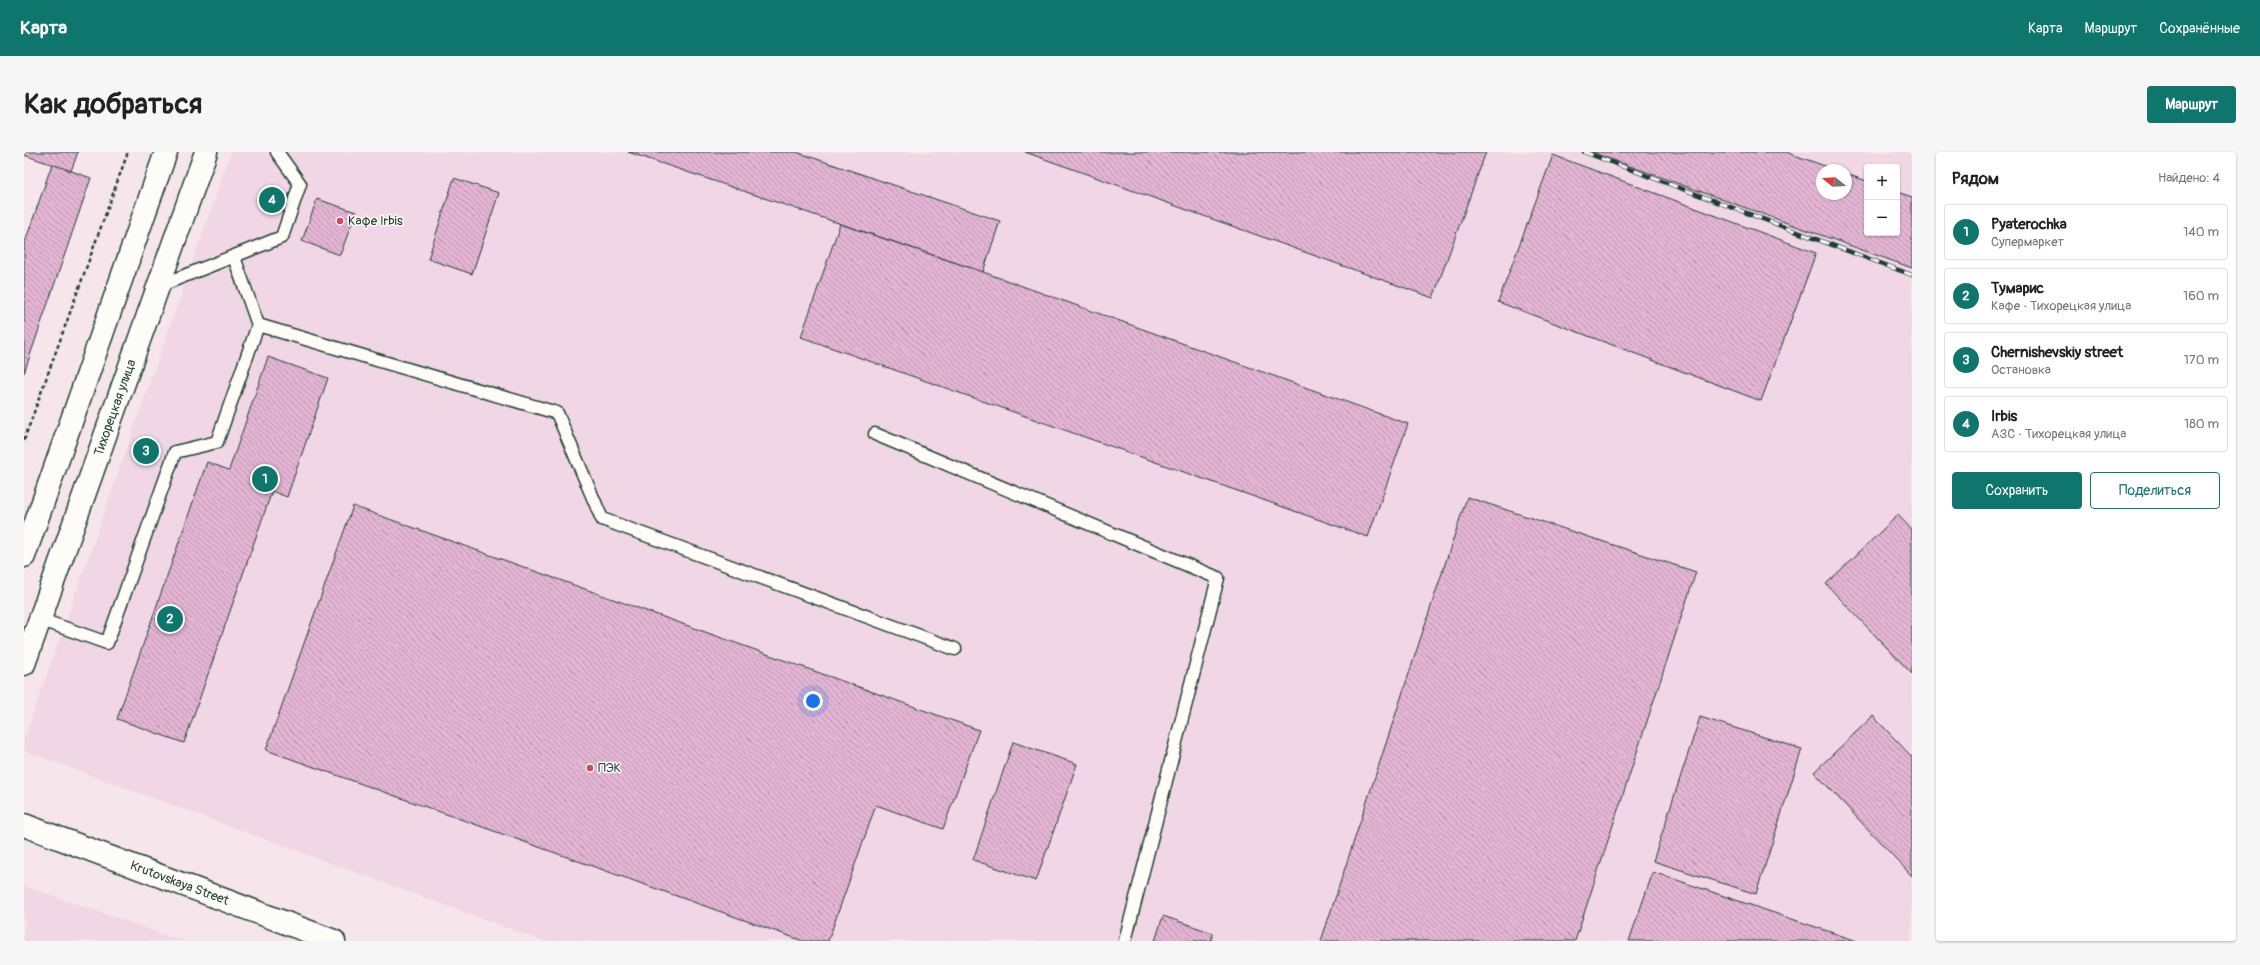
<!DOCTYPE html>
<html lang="ru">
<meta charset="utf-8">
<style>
body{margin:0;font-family:Pangolin,sans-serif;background:#f6f6f6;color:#222}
.controls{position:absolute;right:12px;top:12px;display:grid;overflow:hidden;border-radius:4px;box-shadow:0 1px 3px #0004}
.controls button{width:36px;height:36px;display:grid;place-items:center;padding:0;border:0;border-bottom:1px solid #e0e0e0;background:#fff;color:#222;font:20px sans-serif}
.compass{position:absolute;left:1792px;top:12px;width:36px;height:36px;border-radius:50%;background:#fff;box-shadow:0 1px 3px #0004;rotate:288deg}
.you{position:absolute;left:789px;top:549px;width:14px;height:14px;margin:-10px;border:3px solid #fff;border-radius:50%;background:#1a73e8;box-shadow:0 0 0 6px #1a73e833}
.badge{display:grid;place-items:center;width:26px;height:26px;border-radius:50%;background:#0f766e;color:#fff;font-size:13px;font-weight:700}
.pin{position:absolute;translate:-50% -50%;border:2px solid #fff;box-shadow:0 1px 4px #0006}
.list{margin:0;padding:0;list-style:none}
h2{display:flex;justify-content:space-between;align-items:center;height:52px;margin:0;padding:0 16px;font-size:17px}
h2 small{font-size:13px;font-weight:400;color:#767676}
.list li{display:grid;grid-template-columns:26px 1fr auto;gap:12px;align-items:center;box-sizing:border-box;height:56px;margin:0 8px 8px;padding:0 8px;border:1px solid #e0e0e0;border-radius:4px}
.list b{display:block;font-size:15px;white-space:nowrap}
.list p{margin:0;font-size:13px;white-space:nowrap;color:#767676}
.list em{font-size:13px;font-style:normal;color:#767676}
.actions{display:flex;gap:8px;padding:12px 16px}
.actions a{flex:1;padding:9px 0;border:1px solid #0f766e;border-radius:4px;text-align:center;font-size:14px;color:#0f766e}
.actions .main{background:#0f766e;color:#fff}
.map{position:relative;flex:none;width:1888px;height:789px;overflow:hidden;border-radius:4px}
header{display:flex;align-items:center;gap:24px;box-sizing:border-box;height:56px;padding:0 20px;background:#0f766e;color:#fff}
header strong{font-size:19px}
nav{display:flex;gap:22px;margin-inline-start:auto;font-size:14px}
.intro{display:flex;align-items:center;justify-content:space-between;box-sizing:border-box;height:96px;padding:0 24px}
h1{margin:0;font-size:28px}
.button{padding:10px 18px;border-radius:4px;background:#0f766e;color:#fff;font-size:14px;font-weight:700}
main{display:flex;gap:24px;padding:0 24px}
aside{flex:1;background:#fff;border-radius:4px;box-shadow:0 1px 3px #0004}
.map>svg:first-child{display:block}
.built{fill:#f1d7e5;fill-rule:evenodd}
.building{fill:url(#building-back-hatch);stroke:#1f3d34}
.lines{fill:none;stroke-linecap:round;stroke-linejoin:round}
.lane-casing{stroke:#1f3d34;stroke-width:15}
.street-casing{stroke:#1f3d34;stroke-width:25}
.secondary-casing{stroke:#1f3d34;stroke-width:25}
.path{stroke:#1f3d34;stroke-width:2.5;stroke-dasharray:4 3;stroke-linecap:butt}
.lane{stroke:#fdfcf7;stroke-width:12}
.street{stroke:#fdfcf7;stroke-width:22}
.secondary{stroke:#fdfcf7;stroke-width:22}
.rail-casing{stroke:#1f3d34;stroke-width:4.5}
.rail{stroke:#fdfcf7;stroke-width:3;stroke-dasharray:9;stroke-linecap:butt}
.poi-dot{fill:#d1495b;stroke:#fdfcf7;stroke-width:1.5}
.labels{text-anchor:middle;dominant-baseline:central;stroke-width:3;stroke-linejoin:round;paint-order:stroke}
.poi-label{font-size:13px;fill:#1f3d34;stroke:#fdfcf7;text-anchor:start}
.street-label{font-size:13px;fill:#1f3d34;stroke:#fdfcf7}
</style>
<header>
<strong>Карта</strong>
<nav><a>Карта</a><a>Маршрут</a><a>Сохранённые</a></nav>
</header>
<div class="intro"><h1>Как добраться</h1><a class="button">Маршрут</a></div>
<main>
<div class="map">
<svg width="1888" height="789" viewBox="0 0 1888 789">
<defs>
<pattern id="building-back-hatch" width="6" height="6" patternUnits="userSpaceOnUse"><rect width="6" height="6" fill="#e4b4d4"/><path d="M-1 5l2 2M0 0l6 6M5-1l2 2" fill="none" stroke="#b894ad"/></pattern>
</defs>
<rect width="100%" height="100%" fill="#f6e6ec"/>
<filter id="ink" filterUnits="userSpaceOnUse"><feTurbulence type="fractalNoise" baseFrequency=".025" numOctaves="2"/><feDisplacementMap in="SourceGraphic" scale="8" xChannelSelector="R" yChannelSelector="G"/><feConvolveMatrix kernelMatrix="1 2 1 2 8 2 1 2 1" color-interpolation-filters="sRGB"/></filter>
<g filter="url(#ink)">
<g class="built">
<path d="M207 0H1888V789H518L0 599V587ZM1843 15H1873V81H1843ZM1798 18H1822V42H1798Z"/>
<path d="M0 734 160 789H0Z"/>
</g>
<g class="building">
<path d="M0 0H54L47 19 0 3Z"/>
<path d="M604 0H772L976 69 959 120Z"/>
<path d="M1001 0H1462L1409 146Z"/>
<path d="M1567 0H1762L1812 18H1798V42H1822V22L1843 29V81H1873V40L1888 45V116Z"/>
<path d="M1529 3 1792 101 1737 249 1474 150Z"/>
<path d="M28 12 67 26 0 221V93Z"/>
<path d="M430 26 475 41 448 122 404 107Z"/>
<path d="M293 47 332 60 316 103 278 89Z"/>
<path d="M816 72 959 120 1384 272 1344 385 777 185Z"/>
<path d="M244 205 304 226 263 345 248 339 160 591 93 567 183 310 205 318Z"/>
<path d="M1443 345 1672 420 1551 789H1297Z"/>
<path d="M329 354 955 578 919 677 852 653 804 789H779L242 598Z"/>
<path d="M1874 363 1888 378V522L1802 432Z"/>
<path d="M1849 564 1888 605V724L1790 620Z"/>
<path d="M1676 565 1778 597 1732 742 1629 709Z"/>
<path d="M989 590 1053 612 1012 729 949 708Z"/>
<path d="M1629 720 1833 789H1605Z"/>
<path d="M1139 764 1189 781 1187 789H1131Z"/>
</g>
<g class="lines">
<defs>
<g id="lane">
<path d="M210 105 234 173"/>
<path d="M135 134 258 85 276 32 253 0"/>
<path d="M851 282 1194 426 1101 789"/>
<path d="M15 467 83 491 151 300 193 290 234 173 533 261 578 367 931 497"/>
</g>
<g id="street">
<path id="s1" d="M0 673 310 789"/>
</g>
<g id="secondary">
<path d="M0 404 142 0"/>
<path id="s2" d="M0 512 182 0"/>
</g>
</defs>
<use href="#lane" class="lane-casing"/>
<use href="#street" class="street-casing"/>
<use href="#secondary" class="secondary-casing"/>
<path class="path" d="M0 288 104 0"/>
<use href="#lane" class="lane"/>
<use href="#street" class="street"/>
<use href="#secondary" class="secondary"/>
<defs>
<path id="rail" d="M1560 0 1888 123"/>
</defs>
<use href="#rail" class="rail-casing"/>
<use href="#rail" class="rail"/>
</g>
</g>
<g class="poi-dot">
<circle cx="316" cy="69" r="4"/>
<circle cx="566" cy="616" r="4"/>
</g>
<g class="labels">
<g class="poi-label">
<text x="324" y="69">Кафе Irbis</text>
<text x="574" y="616">ПЭК</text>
</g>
<g class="street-label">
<text stroke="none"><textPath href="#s2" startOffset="272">Тихорецкая улица</textPath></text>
<text stroke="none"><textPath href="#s1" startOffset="166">Krutovskaya Street</textPath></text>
</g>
</g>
</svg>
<div class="controls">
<button>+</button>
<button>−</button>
</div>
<svg class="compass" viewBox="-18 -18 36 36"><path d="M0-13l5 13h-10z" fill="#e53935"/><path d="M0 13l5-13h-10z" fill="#767676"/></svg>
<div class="you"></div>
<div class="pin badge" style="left:241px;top:327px">1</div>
<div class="pin badge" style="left:146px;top:467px">2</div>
<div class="pin badge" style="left:122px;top:299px">3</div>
<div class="pin badge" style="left:248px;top:48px">4</div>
</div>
<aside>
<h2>Рядом<small>Найдено: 4</small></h2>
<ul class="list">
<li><span class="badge">1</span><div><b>Pyaterochka</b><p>Супермаркет</p></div><em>140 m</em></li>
<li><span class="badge">2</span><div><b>Тумарис</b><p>Кафе · Тихорецкая улица</p></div><em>160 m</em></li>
<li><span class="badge">3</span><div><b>Chernishevskiy street</b><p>Остановка</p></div><em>170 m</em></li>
<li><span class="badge">4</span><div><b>Irbis</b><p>АЗС · Тихорецкая улица</p></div><em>180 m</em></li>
</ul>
<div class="actions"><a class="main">Сохранить</a><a>Поделиться</a></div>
</aside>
</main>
